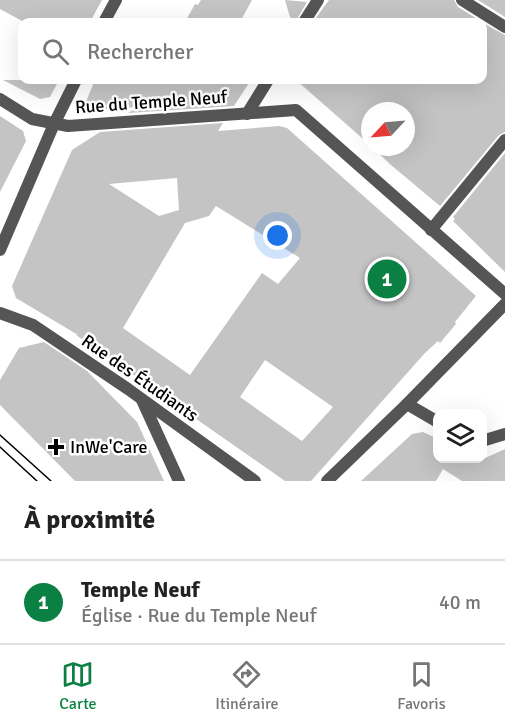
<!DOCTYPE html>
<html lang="fr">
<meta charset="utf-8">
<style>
body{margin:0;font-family:Signika,sans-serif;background:#f6f6f6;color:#222}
.controls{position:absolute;right:18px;bottom:18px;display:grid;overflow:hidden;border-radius:12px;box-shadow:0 6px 24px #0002}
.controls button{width:54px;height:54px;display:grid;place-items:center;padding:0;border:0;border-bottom:2px solid #e0e0e0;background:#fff;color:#222;font:30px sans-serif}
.compass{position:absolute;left:361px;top:102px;width:54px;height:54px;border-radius:50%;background:#fff;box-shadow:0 6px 24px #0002;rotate:244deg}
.you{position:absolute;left:278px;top:236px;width:21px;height:21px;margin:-15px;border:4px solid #fff;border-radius:50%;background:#1a73e8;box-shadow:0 0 0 9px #1a73e833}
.badge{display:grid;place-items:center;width:39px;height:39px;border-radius:50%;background:#0b8043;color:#fff;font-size:20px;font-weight:700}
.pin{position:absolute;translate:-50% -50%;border:3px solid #fff;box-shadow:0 2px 6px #0006}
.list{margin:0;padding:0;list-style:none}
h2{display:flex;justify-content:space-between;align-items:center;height:78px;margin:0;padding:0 24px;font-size:26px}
h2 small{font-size:20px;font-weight:400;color:#767676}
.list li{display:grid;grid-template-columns:39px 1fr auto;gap:18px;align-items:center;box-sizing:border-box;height:84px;padding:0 24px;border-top:2px solid #e0e0e0}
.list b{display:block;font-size:22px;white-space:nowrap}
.list p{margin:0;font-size:20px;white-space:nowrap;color:#767676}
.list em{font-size:20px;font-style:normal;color:#767676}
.icon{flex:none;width:33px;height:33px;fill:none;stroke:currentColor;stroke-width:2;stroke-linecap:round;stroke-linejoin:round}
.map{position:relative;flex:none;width:505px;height:481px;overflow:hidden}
.search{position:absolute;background:#fff;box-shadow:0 6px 24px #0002;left:18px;right:18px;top:18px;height:66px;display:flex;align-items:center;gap:15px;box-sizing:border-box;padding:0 21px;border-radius:12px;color:#767676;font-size:22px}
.sheet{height:162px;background:#fff}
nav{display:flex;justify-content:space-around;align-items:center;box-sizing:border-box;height:84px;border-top:2px solid #e0e0e0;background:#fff;font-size:16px;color:#767676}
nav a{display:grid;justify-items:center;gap:3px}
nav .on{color:#0b8043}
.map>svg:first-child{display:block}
.building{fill:#c4c4c4;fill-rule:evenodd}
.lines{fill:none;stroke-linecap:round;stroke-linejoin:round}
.pedestrian{stroke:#555;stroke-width:12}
.minor{stroke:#555;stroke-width:12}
.tram{stroke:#000;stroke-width:1.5}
.poi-dot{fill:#000;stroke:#fff;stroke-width:2}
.labels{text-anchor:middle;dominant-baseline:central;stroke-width:5;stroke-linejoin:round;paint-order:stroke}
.street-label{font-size:18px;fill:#000;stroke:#fff}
.poi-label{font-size:18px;fill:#000;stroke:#fff;text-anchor:start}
</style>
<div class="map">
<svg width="505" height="481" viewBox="0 0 505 481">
<rect width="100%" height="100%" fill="#fff"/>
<g class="building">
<path d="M0 0H102L90 22H24L0 9Z"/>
<path d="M201 0H252L240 22H185L195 4 198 5Z"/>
<path d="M285 0 307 2 296 21 290 17Z"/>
<path d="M329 0H454L458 7 482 22H313Z"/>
<path d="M478 0H505V17Z"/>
<path d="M483 23 505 35V132L499 135 440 206 391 165 372 147H406V111H370V145L296 80H483Z"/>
<path d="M3 80H59L50 97 40 99Z"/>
<path d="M95 80H251L234 106 128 113 138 107 82 111Z"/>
<path d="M0 116 23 131 26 141 0 192Z"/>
<path d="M223 123 218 131 279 126 287 128 476 296 455 322 456 324 440 343 438 341 425 353 311 481H285L76 335H78L16 298 12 286 72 150 100 132ZM177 178 179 210 159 216 109 184ZM216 206 300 258 278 284 262 273 190 375 123 328 185 223 209 216ZM265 360 333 407 302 441 240 397Z"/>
<path d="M505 153V272L453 221 455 219 453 217Z"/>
<path d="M44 342 87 371 137 422 164 481H75L0 405V380L19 348Z"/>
<path d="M423 432 438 439V459H483L505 449V481H462L443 469 436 481H361L412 434Z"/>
</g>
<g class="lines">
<g class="pedestrian">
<path d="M462 0 505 27"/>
<path d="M104 22 116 0"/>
<path d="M304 22 318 0"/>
<path d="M247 114 268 80"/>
<path d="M54 124 76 80"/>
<path d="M431 230 505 140"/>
<path d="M407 404 438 422"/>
<path d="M482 441 505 434"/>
</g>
<g class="minor">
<path d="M0 99 32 119 68 126 296 110 505 294"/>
<path d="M0 250 54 124"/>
<path d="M0 313 33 325 128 389 255 481"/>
<path d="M142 400 179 481"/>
<path d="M327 481 407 404 505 304"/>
</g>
<g class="tram">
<path d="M0 435 51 481"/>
<path d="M0 447 37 481"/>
</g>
</g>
<path class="poi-dot" d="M53 438h6v6h6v6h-6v6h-6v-6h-6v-6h6z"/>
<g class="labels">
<g class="street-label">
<text transform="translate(151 102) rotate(-4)">Rue du Temple Neuf</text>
<text transform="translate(140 378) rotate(35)">Rue des Étudiants</text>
</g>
<g class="poi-label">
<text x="70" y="447">InWe'Care</text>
</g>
</g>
</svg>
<div class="controls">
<button><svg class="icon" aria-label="layers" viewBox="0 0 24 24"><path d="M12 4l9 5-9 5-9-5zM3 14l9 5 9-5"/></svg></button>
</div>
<svg class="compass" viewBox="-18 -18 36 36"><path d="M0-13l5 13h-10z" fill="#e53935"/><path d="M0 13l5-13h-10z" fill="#767676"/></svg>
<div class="you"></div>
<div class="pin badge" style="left:387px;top:279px">1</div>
<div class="search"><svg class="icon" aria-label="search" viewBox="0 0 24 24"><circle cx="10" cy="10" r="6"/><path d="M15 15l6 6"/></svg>Rechercher</div>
</div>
<section class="sheet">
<h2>À proximité<small></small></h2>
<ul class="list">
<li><span class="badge">1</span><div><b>Temple Neuf</b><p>Église · Rue du Temple Neuf</p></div><em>40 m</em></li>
</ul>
</section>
<nav>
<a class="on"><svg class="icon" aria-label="map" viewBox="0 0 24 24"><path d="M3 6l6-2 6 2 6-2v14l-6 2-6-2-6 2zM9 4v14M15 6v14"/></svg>Carte</a>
<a><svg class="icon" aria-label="directions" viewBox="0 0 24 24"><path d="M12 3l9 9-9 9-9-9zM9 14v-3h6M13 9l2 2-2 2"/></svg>Itinéraire</a>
<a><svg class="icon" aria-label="saved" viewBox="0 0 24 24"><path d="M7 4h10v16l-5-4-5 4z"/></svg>Favoris</a>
</nav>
